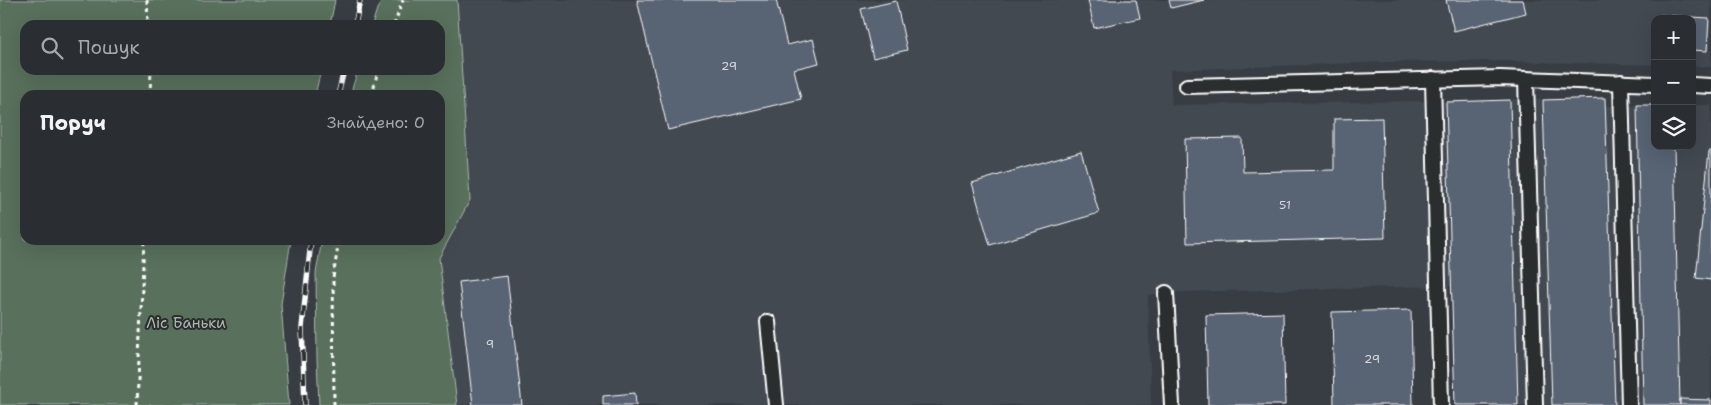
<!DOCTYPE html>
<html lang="uk">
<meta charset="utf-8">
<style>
body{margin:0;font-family:"Shantell Sans",sans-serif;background:#32363a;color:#f1f3f6}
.controls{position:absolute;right:15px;top:15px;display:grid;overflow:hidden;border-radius:10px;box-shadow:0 5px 20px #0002}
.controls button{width:45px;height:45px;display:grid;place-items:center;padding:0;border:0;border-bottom:1px solid #464a4d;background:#2a2e32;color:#f1f3f6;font:25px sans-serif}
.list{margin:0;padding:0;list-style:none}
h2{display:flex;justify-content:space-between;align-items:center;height:65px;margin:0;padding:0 20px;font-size:21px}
h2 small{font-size:16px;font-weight:400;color:#a5a8ac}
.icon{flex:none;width:28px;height:28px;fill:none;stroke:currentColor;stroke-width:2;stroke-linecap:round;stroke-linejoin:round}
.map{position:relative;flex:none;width:1711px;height:405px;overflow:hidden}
.search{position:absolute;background:#2a2e32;box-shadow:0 5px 20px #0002;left:20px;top:20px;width:425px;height:55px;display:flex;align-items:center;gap:12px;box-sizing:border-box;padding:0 18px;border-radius:15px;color:#a5a8ac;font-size:19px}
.panel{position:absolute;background:#2a2e32;box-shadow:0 5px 20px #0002;left:20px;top:90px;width:425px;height:155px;border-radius:15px}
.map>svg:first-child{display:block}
.built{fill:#424851}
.green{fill:#59705c;stroke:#acb8ae}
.building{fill:#586373;stroke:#fff}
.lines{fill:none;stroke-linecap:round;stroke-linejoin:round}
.service-casing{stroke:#fff;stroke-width:18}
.path{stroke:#fff;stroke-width:3;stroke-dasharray:4 4;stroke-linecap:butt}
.service{stroke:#2a2d2e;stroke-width:14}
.rail-casing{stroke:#fff;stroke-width:5.5}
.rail{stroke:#2a2d2e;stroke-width:4;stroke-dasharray:11;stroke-linecap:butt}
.labels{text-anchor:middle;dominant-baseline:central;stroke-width:4;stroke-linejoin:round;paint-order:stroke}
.number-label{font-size:12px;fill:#d5d8dc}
.park-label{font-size:15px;fill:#acb8ae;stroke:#2a2d2e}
</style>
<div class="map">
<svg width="1711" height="405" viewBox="0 0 1711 405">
<rect width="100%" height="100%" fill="#383d43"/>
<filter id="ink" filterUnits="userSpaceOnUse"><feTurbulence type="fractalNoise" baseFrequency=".02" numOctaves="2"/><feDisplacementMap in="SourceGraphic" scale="10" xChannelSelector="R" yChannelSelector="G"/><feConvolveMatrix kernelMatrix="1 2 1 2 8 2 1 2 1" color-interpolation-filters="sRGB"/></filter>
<g filter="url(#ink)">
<path class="built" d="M457 0H1711V67L1692 66V19H1655V65L1501 61 1387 62 1170 70 1172 105 1605 98 1606 106 1655 105V146H1692V105H1711V400L1680 399V405H1455L1451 286 1180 292 1148 295 1151 405H457L439 257 470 200Z"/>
<g class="green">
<path d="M0 0H335L330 25H25V70H321L315 95H25V240H291L281 304 289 405H0Z"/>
<path d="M383 0H457L470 200 439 258 457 405H319L317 359 316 273 322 240H440V95H350L358 70H440V25H372L377 9Z"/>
</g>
<g class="building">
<path d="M637 0H776L787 45 813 39 819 63 794 69 801 99 668 130Z"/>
<path d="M1088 0H1136L1140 18 1094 28Z"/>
<path d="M1169 0H1204L1171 8Z"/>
<path d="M1446 0H1523L1526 13 1454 31Z"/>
<path d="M896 1 907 50 873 58 861 9Z"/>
<path d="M1660 15 1709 18 1707 51 1692 50V19H1660Z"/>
<path d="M1605 98 1615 405H1552L1543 100Z"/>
<path d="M1510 100 1518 405H1455L1446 102Z"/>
<path d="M1637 105H1655V146H1674L1680 405H1643Z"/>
<path d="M1382 118 1385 238 1187 243 1185 139 1242 138 1243 172 1334 170V119Z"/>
<path d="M1081 151 1099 213 990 245 972 183Z"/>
<path d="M1709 151H1711V280L1696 278Z"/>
<path d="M507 276 522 405H473L459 282Z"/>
<path d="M1411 310 1413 405H1334L1332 312Z"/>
<path d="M1283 313 1285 405H1208L1206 315Z"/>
<path d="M635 393 636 405H603V396Z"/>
<path d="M1680 399 1711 400V405H1680Z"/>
</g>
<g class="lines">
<defs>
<g id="service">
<path d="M1433 79 1441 405"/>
<path d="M1526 79 1535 405"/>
<path d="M1621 82 1629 405"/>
<path d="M1692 85 1711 86"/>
<path d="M1187 86 1500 78 1655 84"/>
<path d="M1166 293 1172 405"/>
<path d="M768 322 776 405"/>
</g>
</defs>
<use href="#service" class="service-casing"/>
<g class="path">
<path d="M147 0 148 25"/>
<path d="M394 25 403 0"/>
<path d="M150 95 151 70"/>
<path d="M372 95 378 70"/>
<path d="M137 405 144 240"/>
<path d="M334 405 333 278 339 240"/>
</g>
<use href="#service" class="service"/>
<defs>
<g id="rail">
<path d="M355 25 360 0"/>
<path d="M338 95 344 70"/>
<path d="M305 405 302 328 311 240"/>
</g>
</defs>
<use href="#rail" class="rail-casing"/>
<use href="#rail" class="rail"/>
</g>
</g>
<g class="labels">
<g class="number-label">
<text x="729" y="66">29</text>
<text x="1285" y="205">51</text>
<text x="490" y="344">9</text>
<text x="1372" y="359">29</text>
</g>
<g class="park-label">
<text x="186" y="323">Ліс Баньки</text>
</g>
</g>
</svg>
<div class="controls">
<button>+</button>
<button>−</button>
<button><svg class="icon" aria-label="layers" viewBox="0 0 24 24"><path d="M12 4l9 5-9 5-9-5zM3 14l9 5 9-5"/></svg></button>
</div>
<div class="search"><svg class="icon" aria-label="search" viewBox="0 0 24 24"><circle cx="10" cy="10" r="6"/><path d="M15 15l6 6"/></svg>Пошук</div>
<section class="panel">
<h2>Поруч<small>Знайдено: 0</small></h2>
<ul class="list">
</ul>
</section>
</div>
